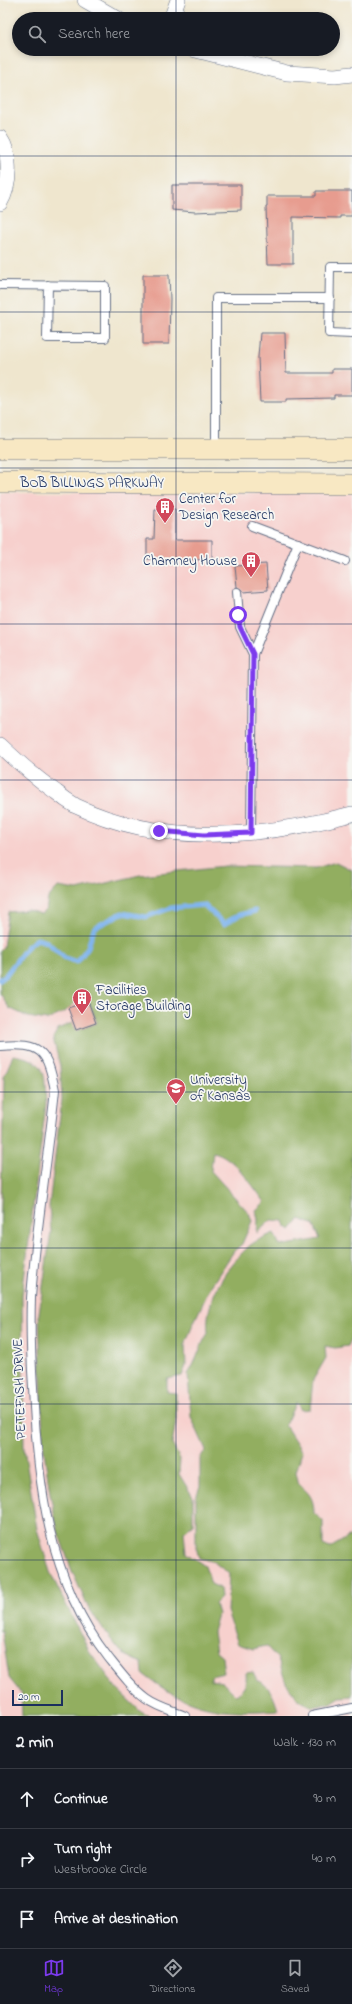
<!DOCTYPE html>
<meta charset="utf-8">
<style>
body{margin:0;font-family:"Indie Flower",sans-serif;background:#20242c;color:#f1f3f6}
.scale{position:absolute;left:12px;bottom:10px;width:51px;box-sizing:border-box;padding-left:4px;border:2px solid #1b2f5e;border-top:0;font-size:11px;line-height:14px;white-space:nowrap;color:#1b2f5e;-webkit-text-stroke:3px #f6f6f2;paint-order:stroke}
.stop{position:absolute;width:12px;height:12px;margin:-9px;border:3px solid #7c3aed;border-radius:50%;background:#fff}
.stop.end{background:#7c3aed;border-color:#fff;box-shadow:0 1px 4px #0008}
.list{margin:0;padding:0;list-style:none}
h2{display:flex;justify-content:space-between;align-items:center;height:52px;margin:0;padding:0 16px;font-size:17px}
h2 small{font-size:13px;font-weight:400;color:#9ea1a6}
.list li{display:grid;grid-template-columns:26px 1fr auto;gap:12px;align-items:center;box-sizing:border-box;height:60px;padding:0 16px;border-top:1px solid #363941}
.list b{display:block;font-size:15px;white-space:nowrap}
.list p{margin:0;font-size:13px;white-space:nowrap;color:#9ea1a6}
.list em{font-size:13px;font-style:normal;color:#9ea1a6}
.icon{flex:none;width:22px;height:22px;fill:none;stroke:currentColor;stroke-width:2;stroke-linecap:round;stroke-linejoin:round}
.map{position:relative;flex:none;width:352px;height:1716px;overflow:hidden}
.search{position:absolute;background:#171b24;box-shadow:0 2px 6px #0003;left:12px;right:12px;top:12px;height:44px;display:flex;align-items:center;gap:10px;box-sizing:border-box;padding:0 14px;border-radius:22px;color:#9ea1a6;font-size:15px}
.sheet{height:232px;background:#171b24}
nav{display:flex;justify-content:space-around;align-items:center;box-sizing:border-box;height:56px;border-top:1px solid #363941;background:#171b24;font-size:11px;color:#9ea1a6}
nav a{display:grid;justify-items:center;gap:2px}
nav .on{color:#7c3aed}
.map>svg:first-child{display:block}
.built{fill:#f7d0cd}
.forest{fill:#92ae60;stroke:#566e5f}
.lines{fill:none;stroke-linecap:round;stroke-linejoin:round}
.stream{stroke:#81b5ee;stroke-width:5}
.building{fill:#e79c8f}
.service-casing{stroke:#656f85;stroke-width:10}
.minor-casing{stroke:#656f85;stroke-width:16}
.secondary-casing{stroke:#656f85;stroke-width:22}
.service{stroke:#fff;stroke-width:8}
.minor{stroke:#fff;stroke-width:15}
.secondary{stroke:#f8e8c3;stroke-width:21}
.route{stroke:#7c3aed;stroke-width:5}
.grid{fill:none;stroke:#1b2f5e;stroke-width:1;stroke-opacity:0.55}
.labels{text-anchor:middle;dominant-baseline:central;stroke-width:3.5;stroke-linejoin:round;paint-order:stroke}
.street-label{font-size:14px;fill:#1b2f5e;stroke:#f6f6f2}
.poi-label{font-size:14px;fill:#1b2f5e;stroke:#f6f6f2;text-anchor:start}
</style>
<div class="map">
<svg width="352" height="1716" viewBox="0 0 352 1716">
<rect width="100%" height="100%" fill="#f6f6f2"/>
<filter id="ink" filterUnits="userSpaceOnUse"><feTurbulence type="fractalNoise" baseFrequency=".025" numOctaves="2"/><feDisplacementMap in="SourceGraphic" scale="8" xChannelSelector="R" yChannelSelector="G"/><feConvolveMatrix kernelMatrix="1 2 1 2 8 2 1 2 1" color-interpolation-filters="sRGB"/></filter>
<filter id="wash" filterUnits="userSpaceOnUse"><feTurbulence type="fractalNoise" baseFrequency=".012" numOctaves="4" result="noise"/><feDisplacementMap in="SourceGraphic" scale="16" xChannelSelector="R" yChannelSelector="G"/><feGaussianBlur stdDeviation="0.9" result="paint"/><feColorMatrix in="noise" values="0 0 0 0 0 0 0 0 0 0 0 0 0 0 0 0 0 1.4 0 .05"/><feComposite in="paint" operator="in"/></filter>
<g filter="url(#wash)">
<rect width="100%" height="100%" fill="#efe6ce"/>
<path class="built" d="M0 492 352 493V1716H0Z"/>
<g class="forest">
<path d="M336 862 352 870V1338L348 1346 335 1348 325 1346 326 1358 313 1380 310 1409 301 1410 296 1402 285 1425 302 1452 296 1472 299 1485C310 1493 314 1499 314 1513L323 1521V1545L330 1548 352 1535V1696L340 1697 331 1703 313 1707 299 1700 286 1683 278 1659 266 1646 253 1649 238 1644 227 1611 229 1574 214 1562 199 1558 196 1547V1497L200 1486V1458L206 1450 191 1417 188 1374C197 1361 199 1347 208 1333 204 1302 225 1269 247 1248 254 1241 265 1237 274 1233L280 1246 320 1239 314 1225 300 1219 291 1230 286 1227 284 1221 271 1220 257 1233 258 1220 256 1210 265 1202C253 1187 233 1155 213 1152L211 1171 249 1213 252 1221 242 1244 234 1251 211 1286 195 1320 185 1344 186 1366 182 1376 167 1379V1392L176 1393V1421L172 1444 180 1459 179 1474 193 1497V1525L184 1532 186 1553 205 1566 211 1584 220 1588 221 1598 215 1604 218 1614 213 1632 216 1652 222 1657 224 1673 211 1676V1680L222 1682 236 1695C245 1689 247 1683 246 1673L253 1672 257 1680C270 1685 274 1697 278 1710 222 1714 189 1710 143 1674L142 1663 123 1654 104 1631 87 1605 72 1571 58 1532 50 1494 43 1443 39 1313 51 1231 49 1206 62 1099 60 1066 53 1038 58 1029 72 1023 76 1031 97 1023 88 999 73 1004 65 1012 47 1020 28 1017 9 1008 0 993V951L3 947 8 912 28 910 41 914 46 910 48 898 58 887 77 890 140 875 225 866 316 868Z"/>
<path d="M13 1055C49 1060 44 1074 46 1104L22 1296 24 1448 37 1529 50 1572 88 1649 117 1689 141 1712 149 1716H22L21 1693 9 1678 2 1631H0V1246L4 1077Z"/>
</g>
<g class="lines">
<path class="stream" d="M0 980 5 976 27 947 37 939 47 942 65 958 77 962 88 947 94 928 122 913 146 917 171 908 204 905 224 924 239 915 255 911"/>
</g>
<g id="blocks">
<g class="building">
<path d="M172 185H241V210L195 212 172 210Z"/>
<path d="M316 191H352V216H340V218L293 217V264H268L266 207H267V196H316Z"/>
<path d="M143 275H169L170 299 169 344H143Z"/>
<path d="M260 333H285L286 373H332V369H352V395H334V398L286 399V402H260L258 357Z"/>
<path d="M155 509H175V540H212V560L147 559V539H154Z"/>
<path d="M266 564 268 590 243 592 241 589 237 587 235 566Z"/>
<path d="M88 1001 96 1023 76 1030 68 1008Z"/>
</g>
</g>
</g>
<g filter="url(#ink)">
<use href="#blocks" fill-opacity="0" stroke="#656f85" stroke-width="1"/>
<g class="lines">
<defs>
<g id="service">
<path d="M352 267H330L329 333 352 334"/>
<path d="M0 285 105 286V338H47L48 285"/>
<path d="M216 448V298H330"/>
<path d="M252 526 345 561"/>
<path d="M237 592 240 627 253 654"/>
<path d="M251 833 253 654 298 543"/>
<path d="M0 1046C42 1042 47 1051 55 1090 48 1159 36 1228 31 1298 30 1327 31 1357 33 1387 37 1481 48 1580 108 1657 120 1672 132 1688 147 1699 158 1707 173 1711 185 1716"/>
<path d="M312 1716 352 1708"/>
</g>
<g id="minor">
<path d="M85 0 118 19"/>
<path d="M171 19 178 0"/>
<path d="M192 49 287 73 335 76 352 74"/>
<path d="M0 138C12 155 10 186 0 203"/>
<path d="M0 745C18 762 36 778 56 792 62 797 69 802 76 806 162 847 262 838 352 814"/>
</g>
<g id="secondary">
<path d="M0 449H352"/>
<path d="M0 482 352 484"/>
</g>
</defs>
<use href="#service" class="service-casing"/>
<use href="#minor" class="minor-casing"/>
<use href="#secondary" class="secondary-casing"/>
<use href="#service" class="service"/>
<use href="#minor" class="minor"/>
<use href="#secondary" class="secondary"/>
</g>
</g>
<g class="lines" filter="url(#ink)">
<path class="route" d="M159 831 204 835 251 833 253 654 240 627 238 615"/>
</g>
<path class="grid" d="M176 0V19M176 49V1716M0 156H352M0 312H352M0 468H352M0 624H352M0 780H352M0 936H352M0 1092H352M0 1248H352M0 1404H352M0 1560H352"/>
<defs>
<symbol id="building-pin" viewBox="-11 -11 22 30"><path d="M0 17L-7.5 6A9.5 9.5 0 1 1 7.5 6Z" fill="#d1495b" stroke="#f6f6f2"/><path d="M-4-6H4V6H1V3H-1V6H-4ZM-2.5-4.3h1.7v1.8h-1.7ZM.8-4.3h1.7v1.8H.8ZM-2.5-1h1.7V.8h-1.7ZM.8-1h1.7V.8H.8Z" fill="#fff"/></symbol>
<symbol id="university-pin" viewBox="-11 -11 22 30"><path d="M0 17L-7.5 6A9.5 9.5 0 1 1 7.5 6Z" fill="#d1495b" stroke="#f6f6f2"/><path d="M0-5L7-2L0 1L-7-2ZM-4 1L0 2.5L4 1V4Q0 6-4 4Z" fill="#fff"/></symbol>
</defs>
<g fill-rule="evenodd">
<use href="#building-pin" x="154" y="496" width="22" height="30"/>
<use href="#building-pin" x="240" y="550" width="22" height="30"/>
<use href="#building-pin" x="71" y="987" width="22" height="30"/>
<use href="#university-pin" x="165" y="1077" width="22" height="30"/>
</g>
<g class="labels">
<g class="street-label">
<text x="92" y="483">BOB BILLINGS PARKWAY</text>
<text transform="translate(20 1389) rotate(-92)">PETEFISH DRIVE</text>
</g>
<g class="poi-label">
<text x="179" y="499">Center for<tspan x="179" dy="16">Design Research</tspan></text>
<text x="237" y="561" text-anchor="end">Chamney House</text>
<text x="96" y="990">Facilities<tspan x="96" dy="16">Storage Building</tspan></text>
<text x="190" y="1080">University<tspan x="190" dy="16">of Kansas</tspan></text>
</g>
</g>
</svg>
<div class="scale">20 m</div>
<div class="stop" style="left:238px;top:615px"></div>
<div class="stop end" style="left:159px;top:831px"></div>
<div class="search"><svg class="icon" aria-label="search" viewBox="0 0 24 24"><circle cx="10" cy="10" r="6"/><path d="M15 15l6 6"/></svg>Search here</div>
</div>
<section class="sheet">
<h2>2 min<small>Walk · 130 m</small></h2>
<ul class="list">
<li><svg class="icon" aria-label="ahead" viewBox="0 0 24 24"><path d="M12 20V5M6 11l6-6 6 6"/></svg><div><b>Continue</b></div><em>90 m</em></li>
<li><svg class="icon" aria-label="right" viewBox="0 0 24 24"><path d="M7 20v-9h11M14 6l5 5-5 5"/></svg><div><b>Turn right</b><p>Westbrooke Circle</p></div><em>40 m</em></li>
<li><svg class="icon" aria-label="arrive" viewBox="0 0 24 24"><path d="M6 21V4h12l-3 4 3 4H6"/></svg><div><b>Arrive at destination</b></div></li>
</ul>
</section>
<nav>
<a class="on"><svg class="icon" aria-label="map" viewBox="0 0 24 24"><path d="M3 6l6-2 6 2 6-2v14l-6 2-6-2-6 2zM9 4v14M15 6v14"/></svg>Map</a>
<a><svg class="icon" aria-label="directions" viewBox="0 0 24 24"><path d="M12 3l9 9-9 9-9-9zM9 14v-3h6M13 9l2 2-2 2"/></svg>Directions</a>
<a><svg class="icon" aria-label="saved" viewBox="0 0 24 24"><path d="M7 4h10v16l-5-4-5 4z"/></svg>Saved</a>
</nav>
